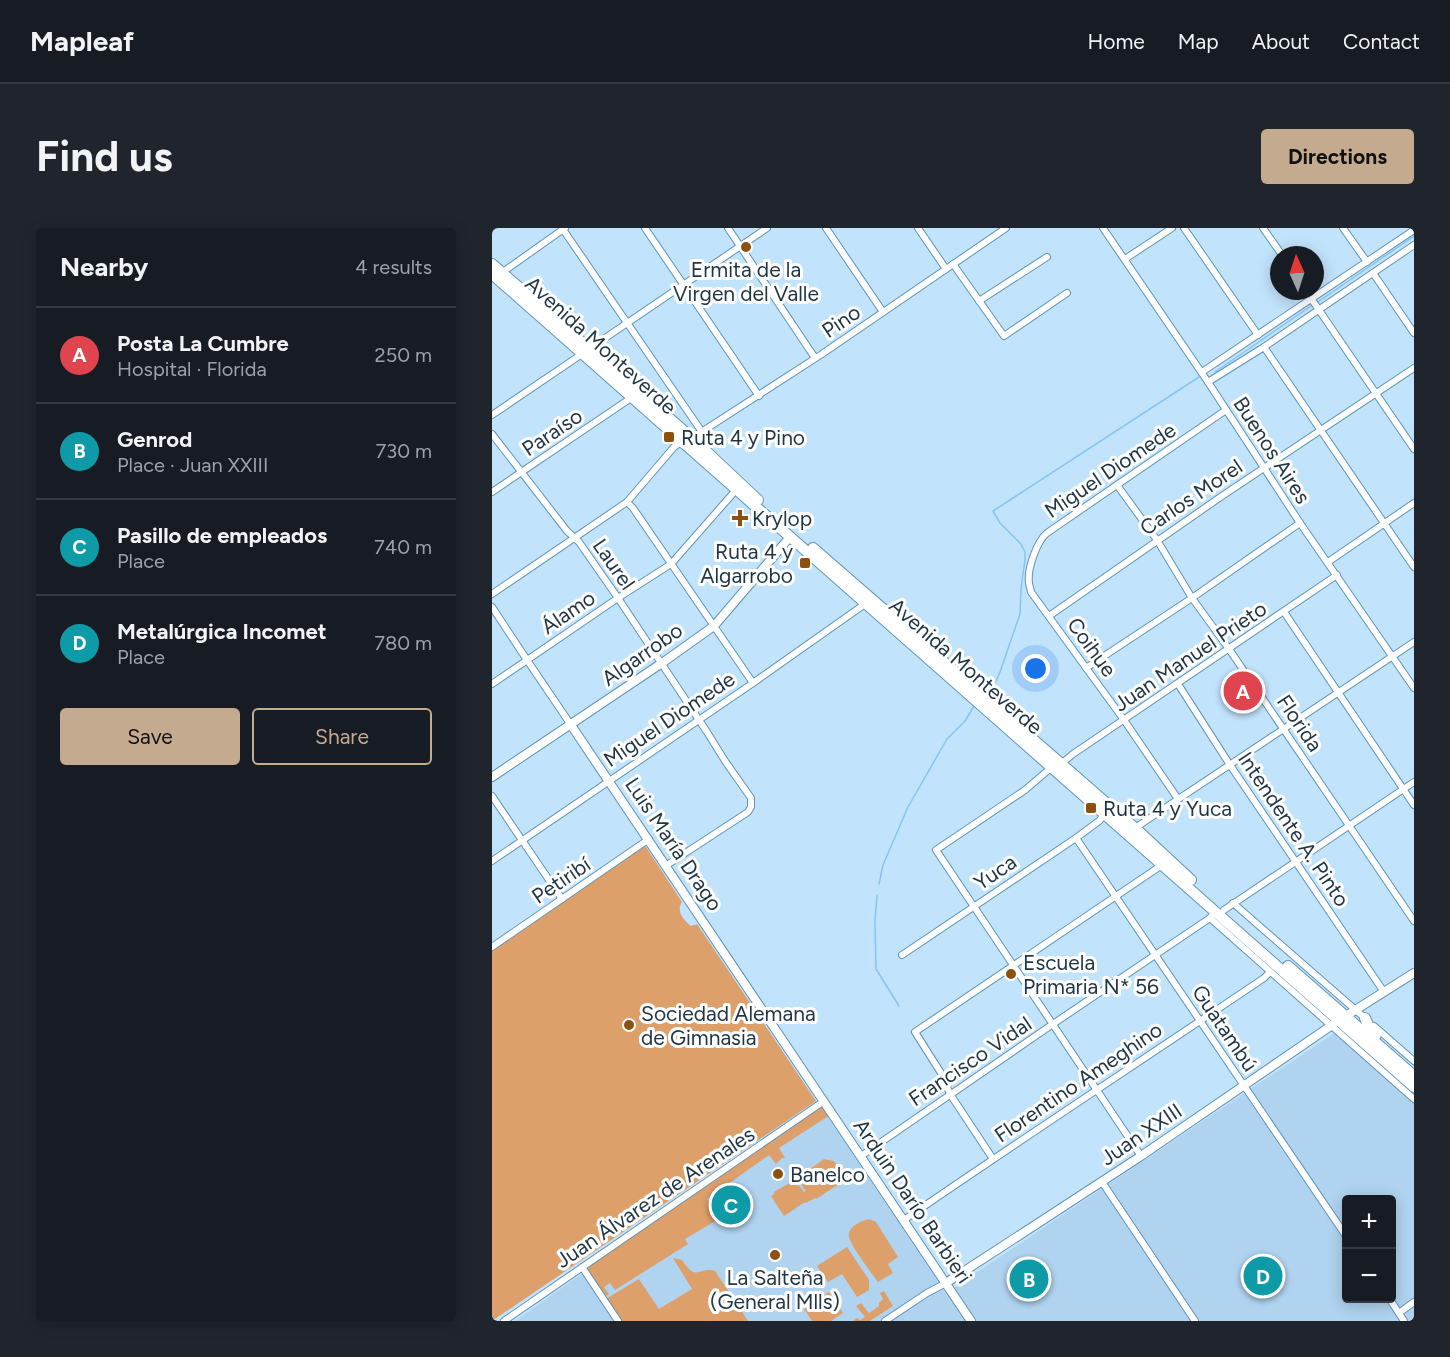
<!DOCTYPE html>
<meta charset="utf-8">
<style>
body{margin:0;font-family:Figtree,sans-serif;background:#20242c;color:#f1f3f6}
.controls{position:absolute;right:18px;bottom:18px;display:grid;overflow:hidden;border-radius:6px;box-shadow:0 3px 15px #0003}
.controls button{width:54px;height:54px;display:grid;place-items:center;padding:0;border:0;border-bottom:2px solid #363941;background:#171b24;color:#f1f3f6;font:30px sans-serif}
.compass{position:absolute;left:778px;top:18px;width:54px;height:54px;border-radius:50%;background:#171b24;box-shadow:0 3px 15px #0003;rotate:357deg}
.you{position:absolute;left:544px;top:441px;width:21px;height:21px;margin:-15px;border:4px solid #fff;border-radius:50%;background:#1a73e8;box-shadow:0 0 0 9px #1a73e833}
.badge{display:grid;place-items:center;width:39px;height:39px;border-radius:50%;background:#c4aa8e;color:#fff;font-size:20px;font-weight:700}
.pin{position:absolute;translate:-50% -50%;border:3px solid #fff;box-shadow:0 2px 6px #0006}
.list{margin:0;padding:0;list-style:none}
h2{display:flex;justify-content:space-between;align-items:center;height:78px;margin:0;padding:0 24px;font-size:26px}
h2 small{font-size:20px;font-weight:400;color:#9ea1a6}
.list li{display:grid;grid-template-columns:39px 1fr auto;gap:18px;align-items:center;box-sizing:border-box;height:96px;padding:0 24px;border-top:2px solid #363941}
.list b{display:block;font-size:22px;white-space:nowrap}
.list p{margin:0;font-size:20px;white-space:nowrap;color:#9ea1a6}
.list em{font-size:20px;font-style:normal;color:#9ea1a6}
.actions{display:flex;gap:12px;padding:18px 24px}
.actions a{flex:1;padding:14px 0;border:2px solid #c4aa8e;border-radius:6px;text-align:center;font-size:21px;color:#c4aa8e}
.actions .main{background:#c4aa8e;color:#111}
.map{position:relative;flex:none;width:922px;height:1093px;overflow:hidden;border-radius:6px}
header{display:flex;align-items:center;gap:36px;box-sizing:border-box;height:84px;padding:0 30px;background:#171b24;border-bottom:2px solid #363941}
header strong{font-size:28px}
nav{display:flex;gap:33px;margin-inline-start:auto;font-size:21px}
.intro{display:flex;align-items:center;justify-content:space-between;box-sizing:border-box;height:144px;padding:0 36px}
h1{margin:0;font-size:42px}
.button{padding:15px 27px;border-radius:6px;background:#c4aa8e;color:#111;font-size:21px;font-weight:700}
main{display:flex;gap:36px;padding:0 36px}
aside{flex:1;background:#171b24;border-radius:6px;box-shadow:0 3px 15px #0003}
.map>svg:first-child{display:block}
.built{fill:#b0d3ef;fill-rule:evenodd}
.green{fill:#dda06a}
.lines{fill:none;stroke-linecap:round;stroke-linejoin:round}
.stream{stroke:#84c5f5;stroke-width:1.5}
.minor-casing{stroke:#5e93ba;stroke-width:8}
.tertiary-casing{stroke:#5e93ba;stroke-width:10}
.primary-casing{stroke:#5e93ba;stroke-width:12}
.minor{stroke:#fff;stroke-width:6}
.tertiary{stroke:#fff;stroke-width:8}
.primary{stroke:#fff;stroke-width:10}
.poi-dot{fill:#8c510f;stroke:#fff;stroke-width:2}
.labels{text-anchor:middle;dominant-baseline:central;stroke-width:6;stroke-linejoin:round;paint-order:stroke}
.poi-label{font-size:21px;fill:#1f3546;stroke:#fff;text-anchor:start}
.street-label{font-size:21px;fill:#1f3546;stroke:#fff}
</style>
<header>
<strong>Mapleaf</strong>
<nav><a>Home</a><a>Map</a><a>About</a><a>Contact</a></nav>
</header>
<div class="intro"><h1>Find us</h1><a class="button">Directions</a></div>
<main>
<aside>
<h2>Nearby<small>4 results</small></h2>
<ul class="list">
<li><span class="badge" style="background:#e0444e">A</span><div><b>Posta La Cumbre</b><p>Hospital · Florida</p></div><em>250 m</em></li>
<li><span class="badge" style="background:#0f9aa8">B</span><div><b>Genrod</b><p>Place · Juan XXIII</p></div><em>730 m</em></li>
<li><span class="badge" style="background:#0f9aa8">C</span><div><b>Pasillo de empleados</b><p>Place</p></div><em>740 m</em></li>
<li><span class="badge" style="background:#0f9aa8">D</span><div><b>Metalúrgica Incomet</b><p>Place</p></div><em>780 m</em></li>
</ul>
<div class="actions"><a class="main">Save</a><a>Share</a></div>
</aside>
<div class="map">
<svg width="922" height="1093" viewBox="0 0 922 1093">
<rect width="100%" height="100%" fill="#c2e3fc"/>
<path class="built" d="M844 804 922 873V1093H23L95 1042 330 880 454 1065ZM854 972H900V1070H854Z"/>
<g class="green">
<path d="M150 619H154L190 674C184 683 191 692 199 698L205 696 324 873 0 1093V722Z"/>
<path d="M331 876 338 887 287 920 293 930H290L284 936 277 927 215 971 225 986 237 979 240 983 193 1011 196 1016 123 1062 118 1055 112 1059 117 1066 113 1069 92 1039Z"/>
<path d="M332 931 342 933 351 947 349 955 324 971 323 970 314 975 313 974 292 988 279 968 282 966V964L299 954 306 956 312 964 314 963C309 958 308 953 311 946Z"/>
<path d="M377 991 384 994 406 1029 396 1036 401 1045 386 1054C380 1046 358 1016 357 1009 355 999 369 993 377 991Z"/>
<path d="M355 1019 377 1052V1062L365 1069 350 1046 336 1054 325 1038Z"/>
<path d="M181 1030 190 1032C205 1055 206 1038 223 1043L256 1093H126L112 1072 147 1051 167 1081 200 1061Z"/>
<path d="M392 1063 401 1078 378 1093H361L365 1090 368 1092 373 1089 364 1078 369 1075 377 1085 387 1078V1075L391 1071 388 1065Z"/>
<path d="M337 1064 351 1085 339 1093H320L312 1081Z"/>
</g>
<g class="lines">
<g class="stream">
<path d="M826 74 922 8"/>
<path d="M723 144 819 78"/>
<path d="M497 459 503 455 508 444 528 386 529 360 533 332V324L529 316 508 295 501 283 707 149"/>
<path d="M387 656 391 637 416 579 455 511 473 493 482 478"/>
<path d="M385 667 383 693 384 741 407 778"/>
</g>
<defs>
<g id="minor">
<path d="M70 0 210 204"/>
<path d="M153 0 267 168"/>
<path d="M236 0 323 130"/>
<path d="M334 0 391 84"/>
<path d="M426 0 454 41"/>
<path d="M611 0 716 154 808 295 922 460"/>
<path d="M692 0 766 107"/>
<path d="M771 0 790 27"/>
<path d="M851 0 875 34"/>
<path d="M633 31 680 0"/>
<path d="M461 36 512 108 575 65"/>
<path d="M881 45 922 105"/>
<path d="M8 46 73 0"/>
<path d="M814 63 922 221"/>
<path d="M487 73 555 29"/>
<path d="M772 119 922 339"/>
<path d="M97 121 275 0"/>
<path d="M710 144 922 2"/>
<path d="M716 154 772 119 922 17"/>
<path d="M0 187 90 126"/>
<path d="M0 206 75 303 87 314 126 370 215 504 233 533 259 570V579L256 584 175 637"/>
<path d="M625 257 665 312 700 370 737 421 922 693"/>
<path d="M0 264 139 170"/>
<path d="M135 274 141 280 261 455"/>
<path d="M836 334 922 275"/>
<path d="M0 366 135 274 182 219 189 214 200 210 330 126 514 0"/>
<path d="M0 379 35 432 79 497"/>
<path d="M792 384 922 577"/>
<path d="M557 388 730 268 922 140"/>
<path d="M594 440 700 370 808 295"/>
<path d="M0 456 126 370 179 336 244 262"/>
<path d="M686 456 738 537 892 764"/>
<path d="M569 536 581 526 845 347"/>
<path d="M560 539 533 562 444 622 649 928"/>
<path d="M0 568 70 671"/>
<path d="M686 571 632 492 539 364C539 363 537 356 537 355 535 341 545 313 555 305L734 182"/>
<path d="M643 600 922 414"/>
<path d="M584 610 854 1008"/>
<path d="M0 633 261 455 373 376"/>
<path d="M741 675 874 791"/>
<path d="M732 682 922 554"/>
<path d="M718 690 922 871"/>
<path d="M0 719 157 611"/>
<path d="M410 727 584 610 607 593 613 586"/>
<path d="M882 798 922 833"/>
<path d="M369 928 561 796 718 690 723 684"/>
<path d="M501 931 458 866 449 845 423 804 670 637"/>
<path d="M610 954 703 1093"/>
<path d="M412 992C531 910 652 831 772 750L778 744"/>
<path d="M90 1039 126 1093"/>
<path d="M897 1070 912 1093"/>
<path d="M907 1085 922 1074"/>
<path d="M12 1093 332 873"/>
<path d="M393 1093 435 1065 454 1055"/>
</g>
<g id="tertiary">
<path d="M79 497 479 1093"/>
<path d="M0 549 170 435 222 398 298 309"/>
<path d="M454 1055 649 928 846 793 922 745"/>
</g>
<g id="primary">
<path d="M0 36 200 210 266 272"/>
<path d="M0 46 922 859"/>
<path d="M321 320 643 600 699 652"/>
<path d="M796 738 922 848"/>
<path d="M873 790 877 799 884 807"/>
</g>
</defs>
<use href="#minor" class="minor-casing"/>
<use href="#tertiary" class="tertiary-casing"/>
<use href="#primary" class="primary-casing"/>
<use href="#minor" class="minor"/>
<use href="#tertiary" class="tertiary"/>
<use href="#primary" class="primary"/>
</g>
<g class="poi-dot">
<circle cx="254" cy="19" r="6"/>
<rect x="171" y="203" width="12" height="12" rx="3"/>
<path d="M245 281h6v6h6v6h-6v6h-6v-6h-6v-6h6z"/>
<rect x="307" y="329" width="12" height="12" rx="3"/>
<rect x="593" y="574" width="12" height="12" rx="3"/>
<circle cx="519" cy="746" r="6"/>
<circle cx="137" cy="797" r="6"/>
<circle cx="286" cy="946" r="6"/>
<circle cx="283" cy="1027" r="6"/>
</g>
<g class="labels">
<g class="poi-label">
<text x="254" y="41" text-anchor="middle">Ermita de la<tspan x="254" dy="24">Virgen del Valle</tspan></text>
<text x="189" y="209">Ruta 4 y Pino</text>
<text x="260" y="290">Krylop</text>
<text x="301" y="323" text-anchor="end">Ruta 4 y<tspan x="301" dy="24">Algarrobo</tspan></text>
<text x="611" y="580">Ruta 4 y Yuca</text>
<text x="531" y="734">Escuela<tspan x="531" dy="24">Primaria N* 56</tspan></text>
<text x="149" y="785">Sociedad Alemana<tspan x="149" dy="24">de Gimnasia</tspan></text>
<text x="298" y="946">Banelco</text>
<text x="283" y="1049" text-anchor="middle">La Salteña<tspan x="283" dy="24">(General Mlls)</tspan></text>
</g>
<g class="street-label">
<text transform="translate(349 93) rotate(-34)">Pino</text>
<text transform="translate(109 117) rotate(42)">Avenida Monteverde</text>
<text transform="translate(60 204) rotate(-34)">Paraíso</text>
<text transform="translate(780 222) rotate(57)">Buenos Aires</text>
<text transform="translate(618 242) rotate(-34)">Miguel Diomede</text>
<text transform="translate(699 269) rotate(-34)">Carlos Morel</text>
<text transform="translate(122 336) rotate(55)">Laurel</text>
<text transform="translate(76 384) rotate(-34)">Álamo</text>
<text transform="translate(600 419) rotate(54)">Coihue</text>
<text transform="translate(150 426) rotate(-35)">Algarrobo</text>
<text transform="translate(698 428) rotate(-34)">Juan Manuel Prieto</text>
<text transform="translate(474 438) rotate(41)">Avenida Monteverde</text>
<text transform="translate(177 491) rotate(-34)">Miguel Diomede</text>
<text transform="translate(808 495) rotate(56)">Florida</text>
<text transform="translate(802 601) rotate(56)">Intendente A. Pinto</text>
<text transform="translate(182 616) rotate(56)">Luis María Drago</text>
<text transform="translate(503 644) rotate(-34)">Yuca</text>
<text transform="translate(69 652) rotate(-34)">Petiribí</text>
<text transform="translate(733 800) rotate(56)">Guatambú</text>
<text transform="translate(478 833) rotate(-34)">Francisco Vidal</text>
<text transform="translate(586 854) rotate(-34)">Florentino Ameghino</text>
<text transform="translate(649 906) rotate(-34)">Juan XXIII</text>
<text transform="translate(163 969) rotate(-34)">Juan Álvarez de Arenales</text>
<text transform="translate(421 973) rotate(56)">Arduin Darío Barbieri</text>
</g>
</g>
</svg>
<div class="controls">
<button>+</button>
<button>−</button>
</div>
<svg class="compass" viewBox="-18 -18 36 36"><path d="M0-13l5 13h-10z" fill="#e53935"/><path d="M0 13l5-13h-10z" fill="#9ea1a6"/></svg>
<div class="you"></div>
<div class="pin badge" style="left:751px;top:463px;background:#e0444e">A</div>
<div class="pin badge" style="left:537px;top:1051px;background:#0f9aa8">B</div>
<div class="pin badge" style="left:239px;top:977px;background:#0f9aa8">C</div>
<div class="pin badge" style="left:771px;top:1048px;background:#0f9aa8">D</div>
</div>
</main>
